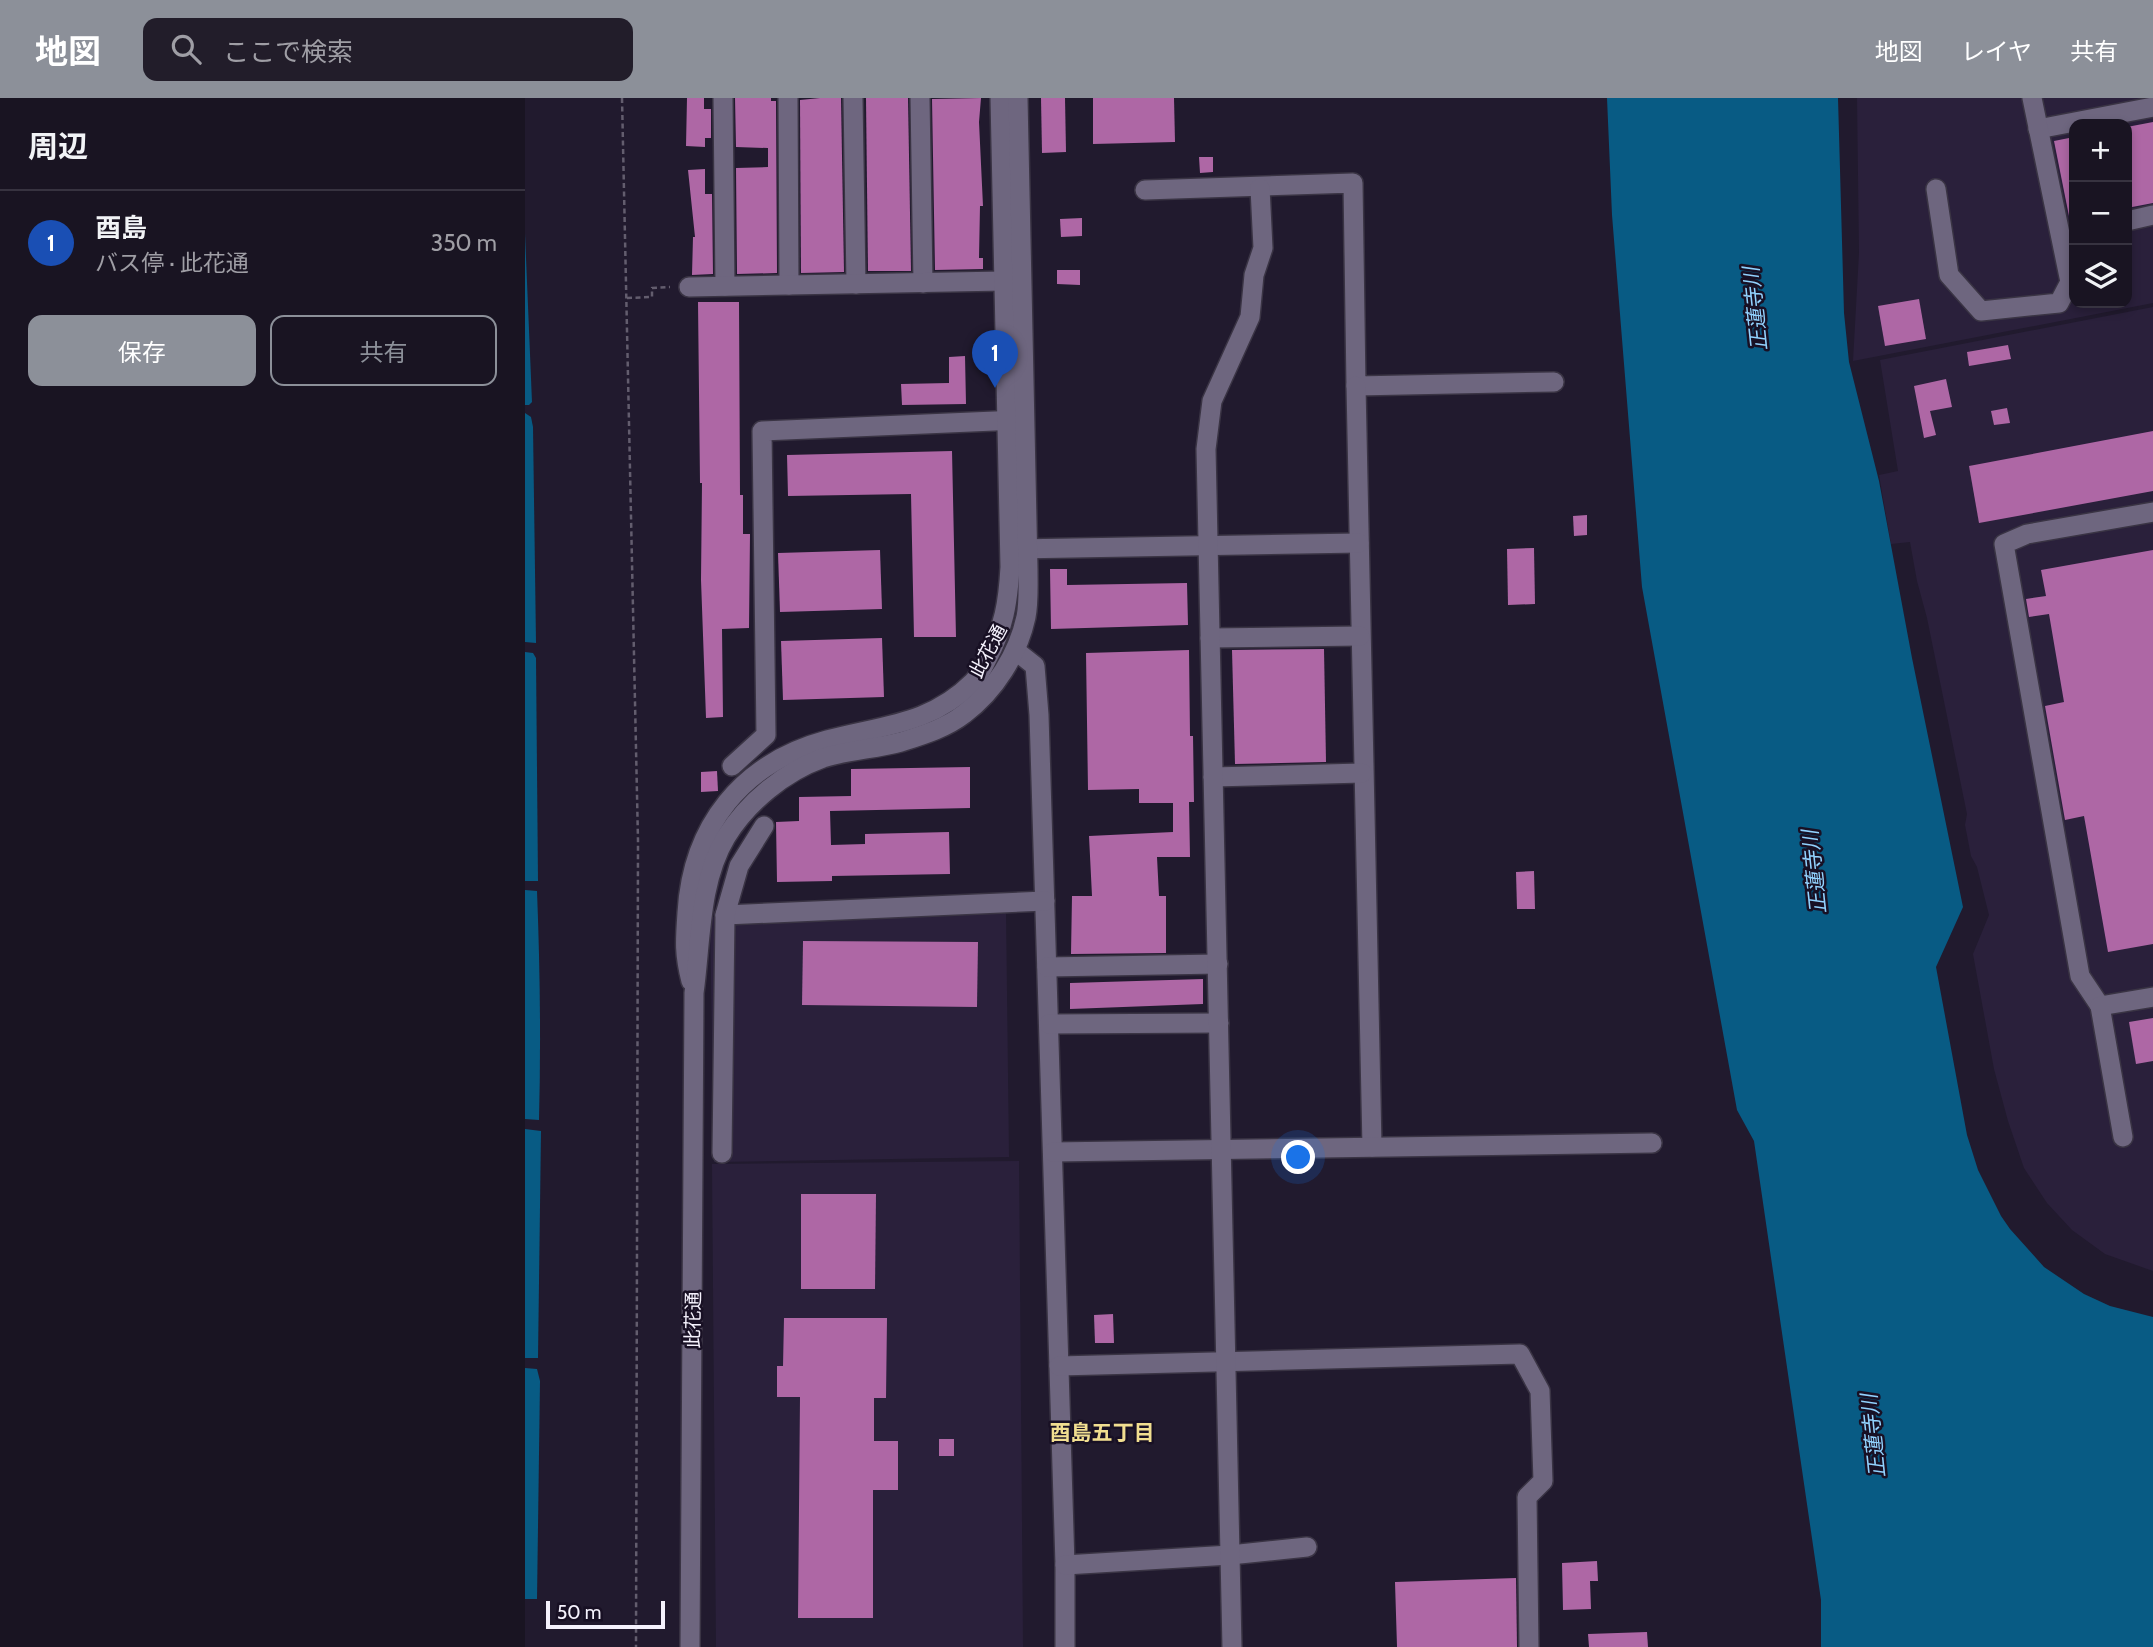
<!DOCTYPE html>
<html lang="ja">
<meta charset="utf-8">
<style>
body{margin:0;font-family:Cabin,"Noto Sans JP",sans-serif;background:#221d2a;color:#f1f3f6}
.controls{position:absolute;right:21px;top:21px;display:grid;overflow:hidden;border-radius:14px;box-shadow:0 4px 10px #0003}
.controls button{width:63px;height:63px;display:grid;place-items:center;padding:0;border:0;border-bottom:2px solid #373340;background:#191422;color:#f1f3f6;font:35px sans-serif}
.scale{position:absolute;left:21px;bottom:18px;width:119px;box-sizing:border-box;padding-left:7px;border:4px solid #f5f2fd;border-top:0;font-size:19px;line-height:24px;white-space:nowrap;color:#f5f2fd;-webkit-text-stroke:5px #181024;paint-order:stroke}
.you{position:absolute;left:774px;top:1060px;width:24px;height:24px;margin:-18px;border:5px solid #fff;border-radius:50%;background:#1a73e8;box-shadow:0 0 0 10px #1a73e833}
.badge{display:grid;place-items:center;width:46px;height:46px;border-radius:50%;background:#8c9099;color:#fff;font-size:23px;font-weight:700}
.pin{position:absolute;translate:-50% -58px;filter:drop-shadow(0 2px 4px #0008)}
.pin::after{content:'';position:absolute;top:37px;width:24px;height:21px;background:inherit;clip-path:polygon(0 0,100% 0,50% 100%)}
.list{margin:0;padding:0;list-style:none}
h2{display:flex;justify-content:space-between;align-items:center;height:91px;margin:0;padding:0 28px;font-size:30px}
h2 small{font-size:23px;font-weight:400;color:#9f9ea5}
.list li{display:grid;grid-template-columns:46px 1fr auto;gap:21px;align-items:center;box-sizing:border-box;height:105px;padding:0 28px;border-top:2px solid #373340}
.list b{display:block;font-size:26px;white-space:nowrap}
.list p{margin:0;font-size:23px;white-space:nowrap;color:#9f9ea5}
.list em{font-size:23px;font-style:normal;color:#9f9ea5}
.actions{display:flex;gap:14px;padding:21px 28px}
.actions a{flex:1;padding:16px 0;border:2px solid #8c9099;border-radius:14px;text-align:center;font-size:24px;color:#8c9099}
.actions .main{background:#8c9099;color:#fff}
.icon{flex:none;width:38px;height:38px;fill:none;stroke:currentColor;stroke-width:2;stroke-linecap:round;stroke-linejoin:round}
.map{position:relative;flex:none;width:1628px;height:1549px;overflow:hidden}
header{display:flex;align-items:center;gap:42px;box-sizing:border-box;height:98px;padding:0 35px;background:#8c9099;color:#fff}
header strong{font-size:33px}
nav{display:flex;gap:38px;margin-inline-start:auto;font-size:24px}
.search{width:490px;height:63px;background:#221d2a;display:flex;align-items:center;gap:18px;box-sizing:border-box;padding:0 24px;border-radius:14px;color:#9f9ea5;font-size:26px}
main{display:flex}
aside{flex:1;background:#191422}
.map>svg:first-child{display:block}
.built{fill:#2a203b;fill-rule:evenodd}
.water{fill:#085b84}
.building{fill:#ae67a5}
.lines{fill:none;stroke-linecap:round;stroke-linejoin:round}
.minor-casing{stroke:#3a3444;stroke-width:22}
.path{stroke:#635d6e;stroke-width:2.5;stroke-dasharray:5 3.5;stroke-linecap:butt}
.minor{stroke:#6e667f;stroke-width:19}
.labels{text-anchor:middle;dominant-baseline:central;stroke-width:5;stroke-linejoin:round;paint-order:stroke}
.street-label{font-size:19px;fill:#f5f2fd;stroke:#181024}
.water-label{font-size:21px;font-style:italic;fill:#92d3ff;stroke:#181024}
.neighbourhood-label{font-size:21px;font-weight:bold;fill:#f1de90;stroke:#181024}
</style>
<header>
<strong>地図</strong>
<div class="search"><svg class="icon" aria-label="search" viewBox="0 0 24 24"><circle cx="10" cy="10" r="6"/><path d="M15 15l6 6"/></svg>ここで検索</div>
<nav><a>地図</a><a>レイヤ</a><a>共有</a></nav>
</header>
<main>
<aside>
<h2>周辺<small></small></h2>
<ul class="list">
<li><span class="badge" style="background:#1a4fb4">1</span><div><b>酉島</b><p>バス停 · 此花通</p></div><em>350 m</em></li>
</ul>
<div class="actions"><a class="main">保存</a><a>共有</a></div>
</aside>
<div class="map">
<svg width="1628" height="1549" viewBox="0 0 1628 1549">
<rect width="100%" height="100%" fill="#211a2e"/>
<g class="built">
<path d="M1332 0H1628V205L1328 263 1334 155ZM1549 26H1602V205H1549Z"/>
<path d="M1628 209V1173L1580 1156 1547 1132 1522 1105 1499 1070 1483 1023 1469 971 1448 856 1464 817 1452 769 1446 758 1440 727 1442 716 1402 520 1392 483 1385 444 1366 446 1354 377 1373 373 1355 262Z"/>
<path d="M481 813 484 1059 189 1064 185 819Z"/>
<path d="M494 1063 498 1549H191L187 1066Z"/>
</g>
<g class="water">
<path d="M1082 0H1313L1319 215 1324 264 1354 383 1387 560 1438 809 1411 869 1442 1037 1453 1072 1476 1118 1485 1131 1519 1169 1559 1196 1585 1208 1628 1219V1549H1296V1502L1229 1043 1212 1012 1117 489 1087 117Z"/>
<path d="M0 136 7 304 4 307H0Z"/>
<path d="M0 315 6 319 8 329 11 545 0 544Z"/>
<path d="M0 554 8 555 11 560 13 783H0Z"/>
<path d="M0 792 12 793C15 870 16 946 14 1022L0 1021Z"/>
<path d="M0 1031 16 1033 13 1260H0Z"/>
<path d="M0 1270 12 1271 15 1283 12 1501H0Z"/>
</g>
<g class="building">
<path d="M162 0H179V11H186V40H180V49L161 48Z"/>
<path d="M210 0H246V3H251L252 175 212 176 211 70 243 69V50L211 49Z"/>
<path d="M295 0H316L319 174 276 175 275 2Z"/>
<path d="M341 0H383L386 173H343Z"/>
<path d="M456 0 454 24 458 108H455L454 160H458V171L410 172 407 1Z"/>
<path d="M516 0H540L541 54 517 55Z"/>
<path d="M568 0H649L650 44 568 46Z"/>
<path d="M1628 24V105L1602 110V29Z"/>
<path d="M1549 39V117L1544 118 1529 43Z"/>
<path d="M674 59H688V74L675 75Z"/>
<path d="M180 71V96H187L188 176 167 177 168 139H170L163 72Z"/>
<path d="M557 120V138L536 139 535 121Z"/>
<path d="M532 172H555V187L532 186Z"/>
<path d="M1394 201 1401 241 1360 248 1353 208Z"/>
<path d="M173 204H214L215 397H218V436H225L224 530 197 531 198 619 181 620 176 482 177 385H175Z"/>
<path d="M1483 247 1486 261 1444 268 1442 254Z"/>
<path d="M440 258 441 306 377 307 376 286 424 285V259Z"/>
<path d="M1421 281 1427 309 1405 313 1411 337 1399 340 1389 288Z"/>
<path d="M1482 310 1485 325 1469 327 1466 313Z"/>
<path d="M1628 333V393L1454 425 1444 368Z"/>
<path d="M427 353 431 539H389L386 396 263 398 262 357Z"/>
<path d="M1062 417V437L1049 438 1048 418Z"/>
<path d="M1009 450 1010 506 983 507 982 451Z"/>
<path d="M355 452 357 511 255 514 253 455Z"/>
<path d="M1628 452V846L1583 854 1559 718 1540 722 1520 608 1539 604 1524 516 1504 519 1501 501 1521 498 1516 472Z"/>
<path d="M525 471H542V487L662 485 663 527 526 531Z"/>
<path d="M357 540 359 599 258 602 256 543Z"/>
<path d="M799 551 801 664 710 666 707 552Z"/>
<path d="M664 552 665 638H668L669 704H664L665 759H632L634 798H641V855L546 856 547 798H567L564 738 648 734V705H614V691L563 692 561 555Z"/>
<path d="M445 669V710L305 713 306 747 340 746V736L424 734 425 776 307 778V783L252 784 251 724 274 723V699L326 698V671Z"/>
<path d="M192 673 193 693 176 694V674Z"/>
<path d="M1009 773 1010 811H992L991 774Z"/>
<path d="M278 843 453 844 452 909 277 907Z"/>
<path d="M678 881V906L545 911V885Z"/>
<path d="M1628 920V963L1611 966 1604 924Z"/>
<path d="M276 1096H351L350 1191H276Z"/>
<path d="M588 1216 589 1245H570L569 1217Z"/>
<path d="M259 1220H362L361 1300H349V1343H373V1392H348V1520H273L275 1299H252V1268H258Z"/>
<rect x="414" y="1341" width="15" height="17"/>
<path d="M1072 1463 1073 1483H1065L1066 1511 1038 1512 1037 1465Z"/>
<path d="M991 1480 992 1549H872L870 1484Z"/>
<path d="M1122 1534 1123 1549H1064L1063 1536Z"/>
</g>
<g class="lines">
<defs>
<g id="minor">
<path d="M198 0 200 188"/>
<path d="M263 0 264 187"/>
<path d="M328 0 331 186"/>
<path d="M395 0 398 185"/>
<path d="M1513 31 1628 9"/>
<path d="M1411 91 1424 177 1456 213 1534 205 1545 184 1507 0"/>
<path d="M620 92 828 85 831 288 1029 284"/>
<path d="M1602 123 1628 117"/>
<path d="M164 189 479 183"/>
<path d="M831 288 847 1049"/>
<path d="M489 451 834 445"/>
<path d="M685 540 835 538"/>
<path d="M491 553 510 568 514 617 540 1467V1549"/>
<path d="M207 668 241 637 237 333 495 322"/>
<path d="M688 679 837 675"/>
<path d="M200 817 520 803"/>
<path d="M522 869 693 866"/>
<path d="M166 883C159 856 160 843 162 815 167 728 217 665 302 642 357 627 405 627 448 584 454 578 458 569 462 561 479 529 483 505 485 469L475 0"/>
<path d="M1575 908 1555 878 1479 446 1502 436 1628 414"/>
<path d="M524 926 694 925"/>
<path d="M1598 1039 1575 908 1628 899"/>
<path d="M528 1054 1127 1045"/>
<path d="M197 1055 200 817 214 768 239 728"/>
<path d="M534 1268 995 1256 1015 1293 1018 1383 1002 1399 1004 1549"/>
<path d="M540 1467 705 1457 782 1449"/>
<path d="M165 1549 169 895C176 845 174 784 201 739 223 704 259 674 298 660 323 652 351 651 376 644 398 637 421 630 439 616 470 593 493 556 501 519 504 504 503 487 503 471L493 0"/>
<path d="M707 1549 681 351 687 303 725 219 729 177 738 150 735 90"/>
</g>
</defs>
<use href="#minor" class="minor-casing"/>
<g class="path">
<path d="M97 0 113 743 111 1549"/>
<path d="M102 200 127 199V190L145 189"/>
</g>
<use href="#minor" class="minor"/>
</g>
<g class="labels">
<g class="street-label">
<text transform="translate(463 553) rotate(-62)">此花通</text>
<text transform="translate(168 1222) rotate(-89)">此花通</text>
</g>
<g class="water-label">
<text transform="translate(1230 211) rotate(-96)">正蓮寺川</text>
<text transform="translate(1289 774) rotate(-96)">正蓮寺川</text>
<text transform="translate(1348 1338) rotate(-96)">正蓮寺川</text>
</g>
<g class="neighbourhood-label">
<text x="577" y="1334">酉島五丁目</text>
</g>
</g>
</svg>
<div class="controls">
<button>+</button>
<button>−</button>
<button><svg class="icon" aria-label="layers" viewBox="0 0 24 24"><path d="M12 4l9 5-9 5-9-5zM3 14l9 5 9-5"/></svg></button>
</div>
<div class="scale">50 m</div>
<div class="you"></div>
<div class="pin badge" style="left:470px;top:290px;background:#1a4fb4">1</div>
</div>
</main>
